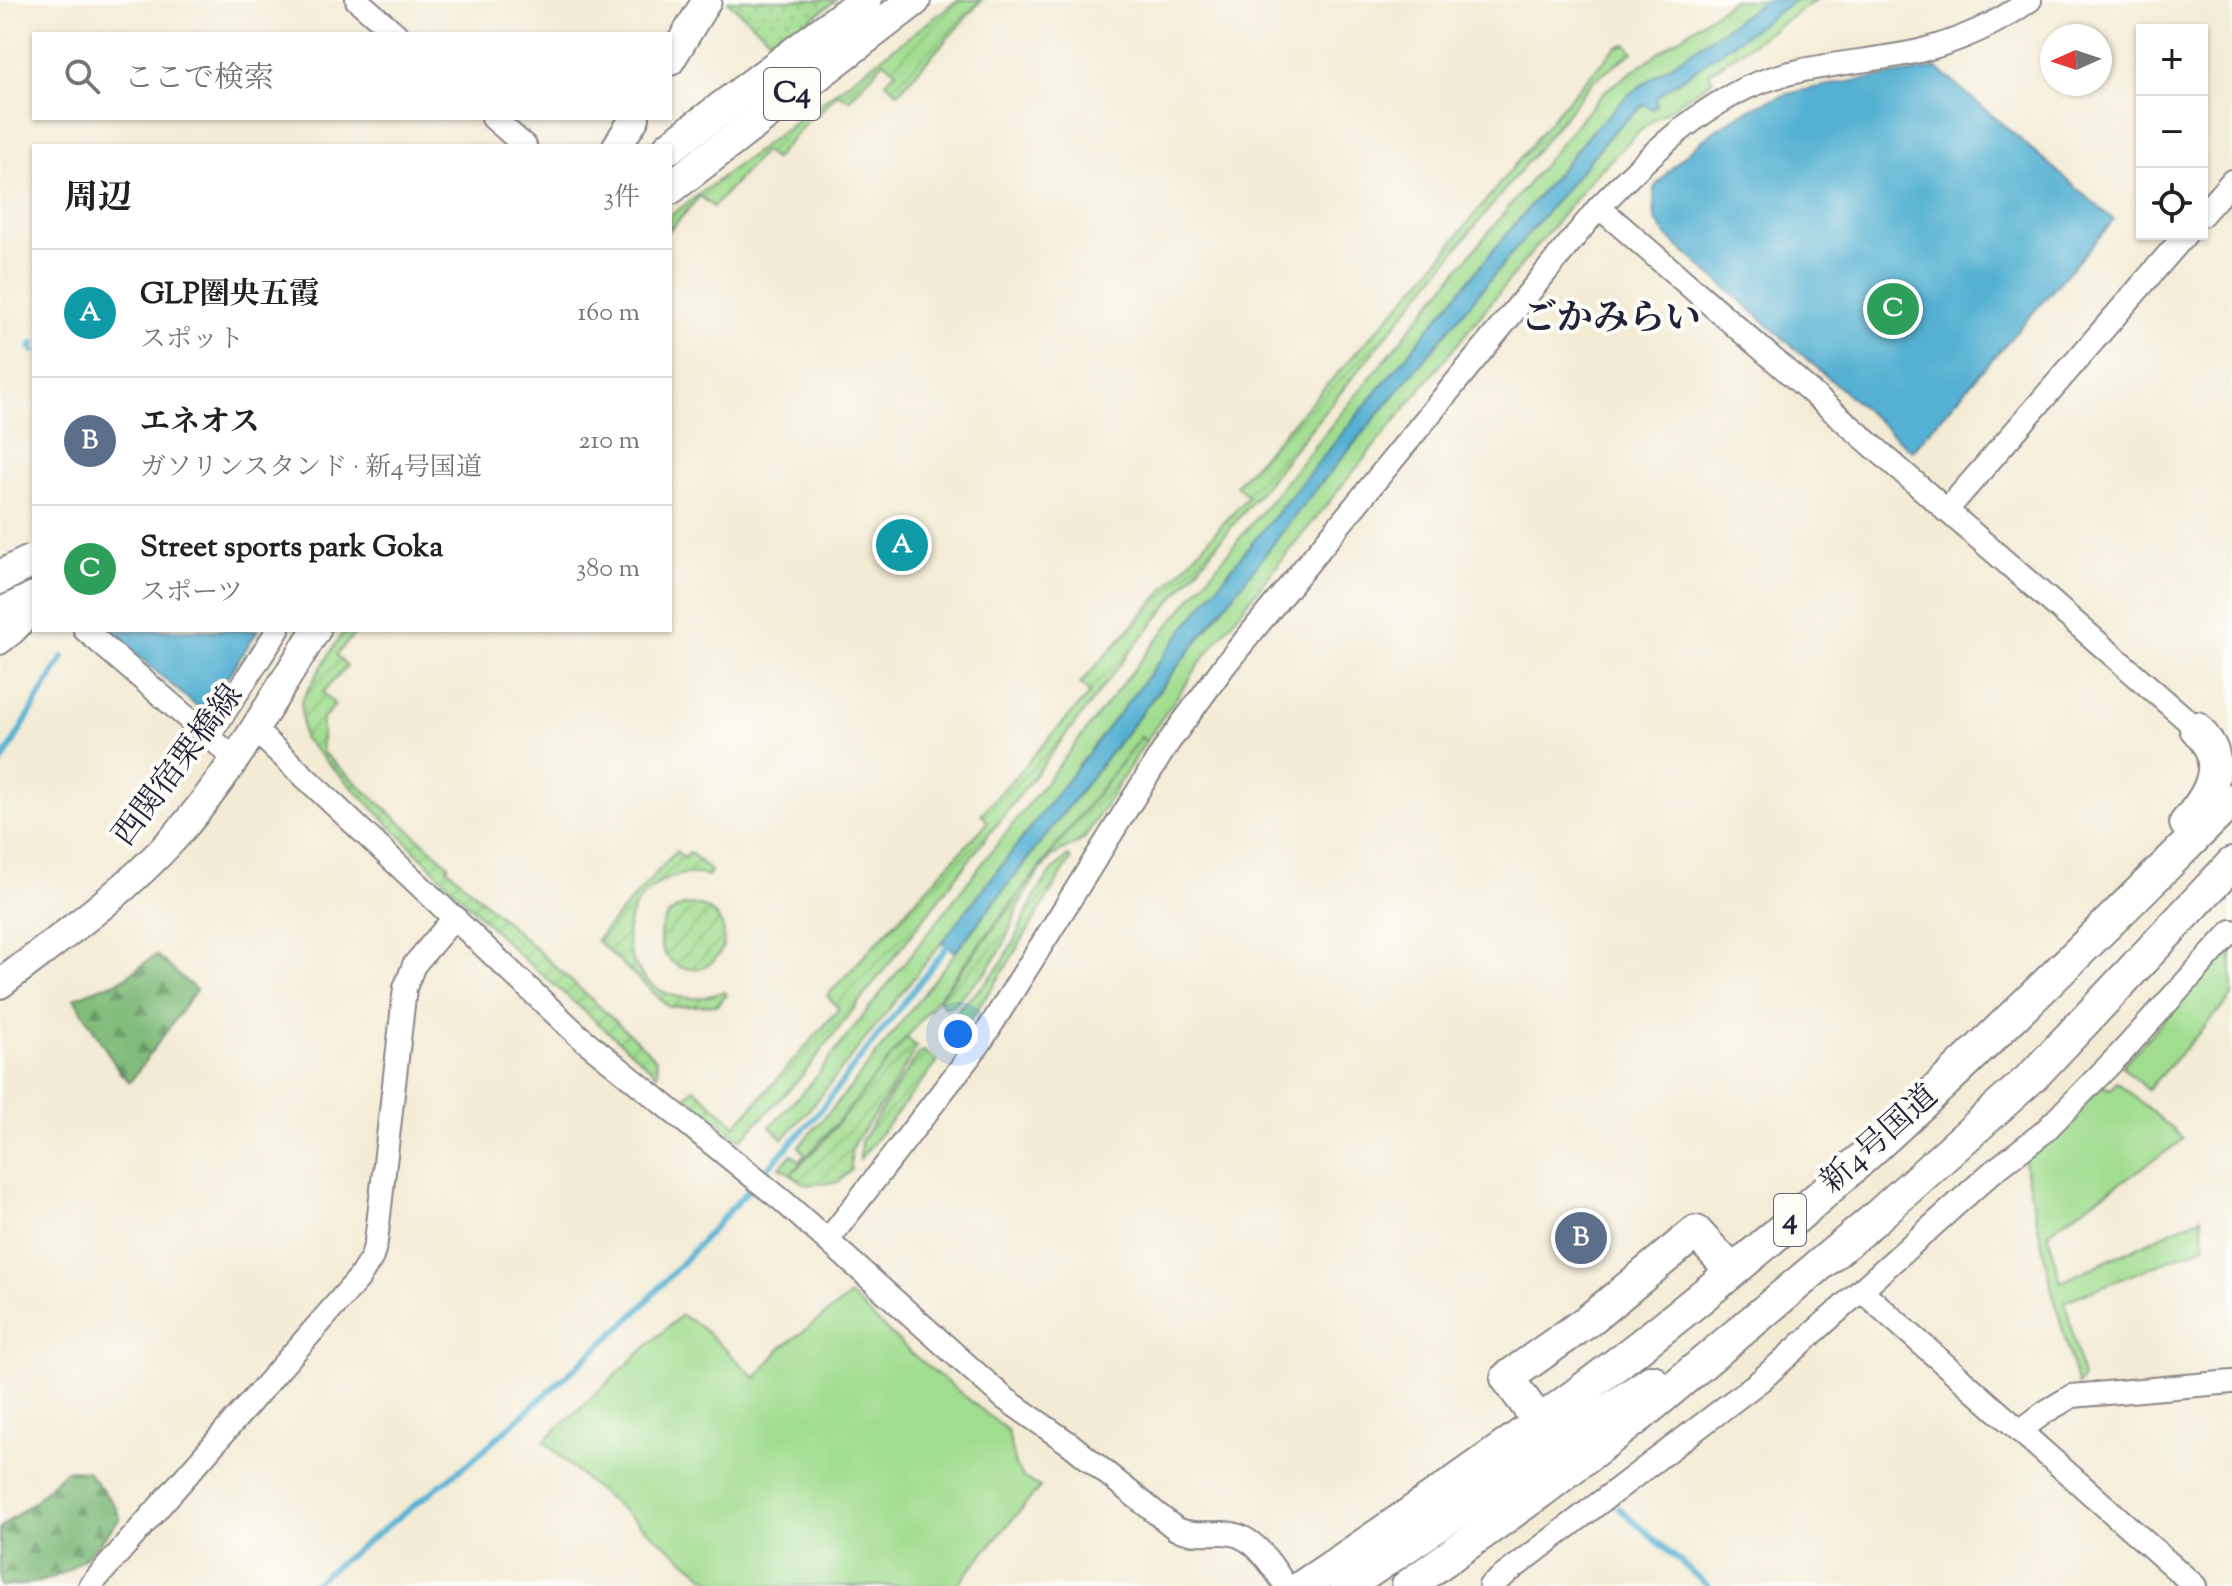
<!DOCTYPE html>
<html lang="ja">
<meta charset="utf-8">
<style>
body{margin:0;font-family:"Sorts Mill Goudy","Noto Serif JP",serif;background:#f6f6f6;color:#202124}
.controls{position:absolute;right:24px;top:24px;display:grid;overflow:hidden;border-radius:0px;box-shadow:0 2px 6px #0004}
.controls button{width:72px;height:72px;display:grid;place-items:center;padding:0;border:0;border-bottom:2px solid #e0e0e0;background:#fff;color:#202124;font:40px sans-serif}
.compass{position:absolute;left:2040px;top:24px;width:72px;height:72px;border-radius:50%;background:#fff;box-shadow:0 2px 6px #0004;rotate:267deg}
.you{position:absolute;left:958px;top:1034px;width:28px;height:28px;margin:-20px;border:6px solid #fff;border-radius:50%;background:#1a73e8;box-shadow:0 0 0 12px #1a73e833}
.badge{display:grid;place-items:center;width:52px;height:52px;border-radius:50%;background:#c8321e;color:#fff;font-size:26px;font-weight:700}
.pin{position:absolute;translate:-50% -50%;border:4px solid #fff;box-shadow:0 2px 8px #0006}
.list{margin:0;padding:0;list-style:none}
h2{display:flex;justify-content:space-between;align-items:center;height:104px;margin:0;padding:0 32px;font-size:34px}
h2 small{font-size:26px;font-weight:400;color:#757577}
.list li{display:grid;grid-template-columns:52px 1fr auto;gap:24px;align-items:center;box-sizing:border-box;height:128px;padding:0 32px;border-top:2px solid #e0e0e0}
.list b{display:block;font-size:30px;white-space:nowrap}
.list p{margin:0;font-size:26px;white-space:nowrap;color:#757577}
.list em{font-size:26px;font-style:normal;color:#757577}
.icon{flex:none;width:44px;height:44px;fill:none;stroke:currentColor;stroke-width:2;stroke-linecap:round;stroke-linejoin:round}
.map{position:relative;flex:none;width:2232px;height:1586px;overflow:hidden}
.search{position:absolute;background:#fff;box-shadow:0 2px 6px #0004;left:32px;top:32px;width:640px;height:88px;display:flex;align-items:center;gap:20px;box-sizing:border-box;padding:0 28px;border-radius:0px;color:#757577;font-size:30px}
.panel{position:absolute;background:#fff;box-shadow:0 2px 6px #0004;left:32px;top:144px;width:640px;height:488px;border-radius:0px}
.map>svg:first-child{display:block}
.grass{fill:#a1dd90;stroke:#628066;stroke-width:2}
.forest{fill:url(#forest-firs);stroke:#516f5a;stroke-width:2}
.park{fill:url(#park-dots);stroke:#628066;stroke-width:2}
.garden{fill:url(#garden-furrows);stroke:#628066;stroke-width:2}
.water{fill:#55b1d3;stroke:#3c6a87;stroke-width:2}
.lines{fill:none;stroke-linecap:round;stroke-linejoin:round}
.stream{stroke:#55b1d3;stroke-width:6}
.minor-casing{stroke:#8a8688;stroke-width:26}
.major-casing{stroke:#8a8688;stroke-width:32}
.highway-casing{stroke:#8a8688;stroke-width:36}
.minor{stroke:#fff;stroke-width:22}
.major{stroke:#fff;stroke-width:28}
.highway{stroke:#fff;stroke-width:32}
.highway-bridge-casing{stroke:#8a8688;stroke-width:36;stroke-linecap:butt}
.highway-bridge{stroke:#fff;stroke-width:32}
.labels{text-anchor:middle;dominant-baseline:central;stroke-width:8;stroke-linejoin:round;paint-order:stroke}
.shield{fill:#fdfcf7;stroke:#646373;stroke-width:2}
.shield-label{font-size:30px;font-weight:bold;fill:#22223b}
.street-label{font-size:32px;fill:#22223b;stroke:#fdfcf7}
.quarter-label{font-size:36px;font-weight:bold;fill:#22223b;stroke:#fdfcf7}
</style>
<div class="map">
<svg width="2232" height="1586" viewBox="0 0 2232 1586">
<defs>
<pattern id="forest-firs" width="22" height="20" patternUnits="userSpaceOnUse" patternTransform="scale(2)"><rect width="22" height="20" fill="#80bc7a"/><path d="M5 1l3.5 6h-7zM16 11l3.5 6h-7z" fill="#689865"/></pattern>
<pattern id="park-dots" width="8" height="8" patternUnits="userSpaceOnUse" patternTransform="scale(2)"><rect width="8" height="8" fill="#a1dd90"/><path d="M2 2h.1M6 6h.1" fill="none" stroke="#8abd7d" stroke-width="1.8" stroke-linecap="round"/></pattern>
<pattern id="garden-furrows" width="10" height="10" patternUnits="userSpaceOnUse" patternTransform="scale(2)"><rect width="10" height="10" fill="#a1dd90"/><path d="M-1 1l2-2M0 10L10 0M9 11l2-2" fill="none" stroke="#8abd7d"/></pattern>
</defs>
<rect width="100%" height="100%" fill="#fdfcf7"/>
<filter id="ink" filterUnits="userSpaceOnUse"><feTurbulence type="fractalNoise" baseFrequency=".0125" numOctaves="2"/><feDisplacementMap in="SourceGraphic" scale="16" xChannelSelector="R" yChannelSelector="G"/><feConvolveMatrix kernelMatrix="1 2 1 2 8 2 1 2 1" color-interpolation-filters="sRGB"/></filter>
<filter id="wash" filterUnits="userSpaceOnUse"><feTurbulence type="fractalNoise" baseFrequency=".006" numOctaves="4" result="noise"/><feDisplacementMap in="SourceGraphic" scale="32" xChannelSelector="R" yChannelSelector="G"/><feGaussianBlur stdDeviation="1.8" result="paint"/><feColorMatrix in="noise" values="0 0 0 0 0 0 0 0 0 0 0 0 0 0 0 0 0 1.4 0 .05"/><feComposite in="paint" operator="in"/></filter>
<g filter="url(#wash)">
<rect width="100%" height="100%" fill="#f3ebd4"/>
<g class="grass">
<path d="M1733 0H1766L1629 94 1591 132 1233 566 942 942 814 1104 783 1139 770 1127 810 1084 1148 651 1579 121 1606 90Z"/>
<path d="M1795 0H1816L1709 73 1713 80 1644 127 1593 177 1250 599 1203 659 1146 741 1141 737 866 1090 791 1174 780 1167 792 1154 800 1161 805 1155 799 1146 850 1088 1308 499 1612 133 1644 104 1650 106 1656 97Z"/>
<path d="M2232 944V997L2147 1090 2122 1066Z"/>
<path d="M2117 1082 2183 1138 2180 1142 2048 1232 2061 1282 2201 1217 2205 1246 2065 1301 2083 1378 2078 1386 2052 1290 2023 1158 2102 1086 2110 1089Z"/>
<path d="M850 1296 911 1353 1008 1431 1015 1466 1024 1478 1040 1487 956 1586H717L585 1480 544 1441 681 1315 700 1326 756 1378 780 1349Z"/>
</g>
<g class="forest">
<path d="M156 955 196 990 130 1082 121 1074 74 998 121 980Z"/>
<path d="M66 1470 87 1471 115 1506 120 1518C83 1563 63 1586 0 1586V1528L37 1499Z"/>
</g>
<path class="park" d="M729 0H836L777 45 728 2Z"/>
<g class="garden">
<path d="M958 0H982L898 93 886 82 896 71 884 61 849 100 837 93 816 117 813 115 774 159 764 151 713 207 700 196 670 230V216Z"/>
<path d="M1627 44 1633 52 1592 82 1134 647 801 1077 741 1140 685 1098 694 1088 736 1125 839 1009 827 996 988 822 981 814 1090 693 1080 684 1248 496 1236 485 1422 280 1559 110 1616 47Z"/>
<path d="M344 630H358L336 655 347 666 323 692 335 705 322 720V752L449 865 447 868 646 1049 656 1060 658 1070 657 1074 517 953 303 738 301 701Z"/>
<path d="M1141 737 1146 741 1083 840 1052 856 1039 872 1021 901 1003 946 987 971 952 1005 946 1007 938 1000Z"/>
<path d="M676 851 685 858 690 852 711 872 708 876C689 871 671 875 655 886 593 929 645 1025 724 991L727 995 717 1005 669 1007 596 940Z"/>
<path d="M1068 856 1071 859 1003 972 968 1023 958 1016V1009C977 992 996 975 1008 952 1029 913 1032 887 1068 856Z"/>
<circle cx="692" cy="937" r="32"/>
<path d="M906 1038 917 1046 889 1094 854 1143 851 1152V1170L839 1182 807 1185 791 1174 821 1144Z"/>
<path d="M924 1051 938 1062 860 1159 861 1141 919 1053Z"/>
</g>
<g class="water">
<path d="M1766 0H1795L1656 97 1657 105 1652 109 1644 104 1612 133 1308 499 955 952 942 942 1233 566 1591 132 1629 94Z"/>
<path d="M1937 68 2114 220 1912 451 1670 239 1655 220 1654 188C1690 144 1740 106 1796 92 1842 80 1890 78 1937 68Z"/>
<path d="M108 630H258L209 705 196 706Z"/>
</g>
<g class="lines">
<g class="stream">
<path d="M34 343 30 347 34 351"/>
<path d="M0 765 63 657"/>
<path d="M761 1175 814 1118 951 942"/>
<path d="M1619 1508 1708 1586"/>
<path d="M310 1586 470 1462 635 1314 754 1184"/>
</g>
</g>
</g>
<g filter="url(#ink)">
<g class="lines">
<defs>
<g id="minor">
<path d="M357 0 396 34"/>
<path d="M493 118 525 146"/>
<path d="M1599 207 2196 728"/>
<path d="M2202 215 2232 181"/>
<path d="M1946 511 2186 234"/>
<path d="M85 630 234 758"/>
<path d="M0 643 14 632 34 611"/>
<path d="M254 729 578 1035 783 1201 1004 1398 1070 1444 1176 1529C1192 1535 1203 1533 1220 1533 1253 1531 1269 1562 1286 1586"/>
<path d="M209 736 278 630"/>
<path d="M828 1240 980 1043 1168 743 1225 665 1599 207C1643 162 1688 116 1746 88 1801 63 1862 64 1919 51 1959 41 1997 24 2030 0"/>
<path d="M1862 1291 2195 1586"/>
<path d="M2020 1431 2045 1412 2072 1396 2232 1382"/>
<path d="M90 1586 359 1278 372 1257 376 1242 405 988 414 965 455 917"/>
<path d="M1490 1586 1761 1380 1990 1174 2044 1132 2124 1050 2232 931"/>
</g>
<g id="major">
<path d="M670 61 707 0"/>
<path d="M617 146 635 118"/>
<path d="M0 984C60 938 123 894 174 838 230 776 272 700 316 630"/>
</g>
<g id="highway">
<path d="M670 147 865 0"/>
<path d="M670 188 914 0"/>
<path d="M0 615 34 598"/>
<path d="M2186 823C2203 803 2222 778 2211 749 2208 742 2201 734 2196 728"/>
<path d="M1539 1421 1507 1378 1589 1320 1696 1232 1732 1271"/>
<path d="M1303 1586C1439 1496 1573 1402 1700 1298 1889 1145 2060 971 2232 800"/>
<path d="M1347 1586 1652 1381"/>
<path d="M1408 1586 1540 1492 1642 1414 1872 1221 2034 1075 2232 864"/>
</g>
</defs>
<use href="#minor" class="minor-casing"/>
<use href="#major" class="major-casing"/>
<use href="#highway" class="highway-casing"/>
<use href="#minor" class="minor"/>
<use href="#major" class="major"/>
<use href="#highway" class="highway"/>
<defs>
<path id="highway-bridge" d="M0 577 34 560"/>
</defs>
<use href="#highway-bridge" class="highway-bridge-casing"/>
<use href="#highway-bridge" class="highway-bridge"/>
</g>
</g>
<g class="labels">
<g class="shield">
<rect x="764" y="68" width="56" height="52" rx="6"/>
<rect x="1774" y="1194" width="32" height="52" rx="6"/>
</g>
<g class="shield-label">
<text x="792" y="94">C4</text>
<text x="1790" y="1220">4</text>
</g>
<g class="street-label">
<text transform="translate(179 766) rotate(-53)">西関宿栗橋線</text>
<text transform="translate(1880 1140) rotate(-42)">新4号国道</text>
</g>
<g class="quarter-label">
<text x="1611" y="320">ごかみらい</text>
</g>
</g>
</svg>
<div class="controls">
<button>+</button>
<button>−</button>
<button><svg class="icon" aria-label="locate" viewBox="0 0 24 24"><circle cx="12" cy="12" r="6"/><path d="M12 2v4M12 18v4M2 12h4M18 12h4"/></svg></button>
</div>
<svg class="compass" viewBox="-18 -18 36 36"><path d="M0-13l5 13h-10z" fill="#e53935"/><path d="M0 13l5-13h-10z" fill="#757577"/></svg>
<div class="you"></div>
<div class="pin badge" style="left:902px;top:545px;background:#0f9aa8">A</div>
<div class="pin badge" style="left:1581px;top:1238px;background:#5c6f8a">B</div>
<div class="pin badge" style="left:1893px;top:309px;background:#2e9e5b">C</div>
<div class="search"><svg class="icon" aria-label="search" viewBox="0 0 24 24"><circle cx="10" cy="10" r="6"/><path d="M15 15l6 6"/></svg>ここで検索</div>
<section class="panel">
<h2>周辺<small>3件</small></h2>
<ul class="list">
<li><span class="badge" style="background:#0f9aa8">A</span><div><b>GLP圏央五霞</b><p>スポット</p></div><em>160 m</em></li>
<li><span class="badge" style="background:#5c6f8a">B</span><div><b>エネオス</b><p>ガソリンスタンド · 新4号国道</p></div><em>210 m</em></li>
<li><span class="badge" style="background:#2e9e5b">C</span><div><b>Street sports park Goka</b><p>スポーツ</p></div><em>380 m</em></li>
</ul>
</section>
</div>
